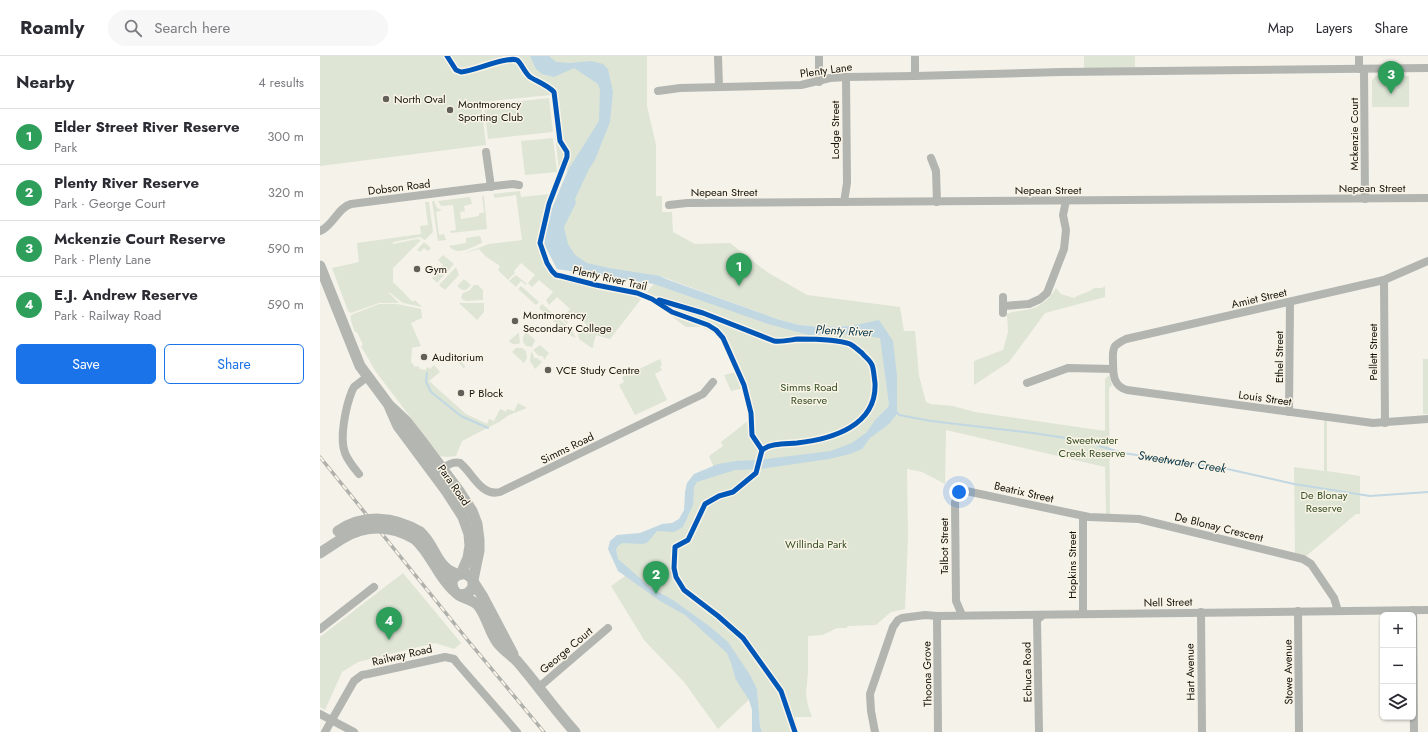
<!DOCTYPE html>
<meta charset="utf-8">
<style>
body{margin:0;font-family:Jost,sans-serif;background:#f7f7f7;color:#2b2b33}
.controls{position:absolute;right:12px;bottom:12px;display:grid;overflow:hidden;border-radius:6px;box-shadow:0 1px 3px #0004}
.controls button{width:36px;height:36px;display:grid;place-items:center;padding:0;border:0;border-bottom:1px solid #e1e1e2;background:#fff;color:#2b2b33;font:20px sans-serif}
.you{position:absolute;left:639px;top:436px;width:14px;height:14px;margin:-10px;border:3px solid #fff;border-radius:50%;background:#1a73e8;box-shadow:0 0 0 6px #1a73e833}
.badge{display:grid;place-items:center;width:26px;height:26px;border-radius:50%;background:#1a73e8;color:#fff;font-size:13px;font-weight:700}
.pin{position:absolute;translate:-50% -33px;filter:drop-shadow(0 1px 2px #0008)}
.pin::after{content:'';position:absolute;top:21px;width:14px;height:12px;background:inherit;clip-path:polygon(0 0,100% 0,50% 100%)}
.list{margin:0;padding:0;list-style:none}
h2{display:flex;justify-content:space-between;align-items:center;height:52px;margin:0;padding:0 16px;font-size:17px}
h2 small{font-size:13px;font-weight:400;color:#7c7c81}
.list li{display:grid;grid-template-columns:26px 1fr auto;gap:12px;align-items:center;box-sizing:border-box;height:56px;padding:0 16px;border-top:1px solid #e1e1e2}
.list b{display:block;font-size:15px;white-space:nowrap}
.list p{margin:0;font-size:13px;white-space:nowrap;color:#7c7c81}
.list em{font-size:13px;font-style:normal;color:#7c7c81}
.actions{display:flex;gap:8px;padding:12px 16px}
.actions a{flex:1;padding:9px 0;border:1px solid #1a73e8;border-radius:6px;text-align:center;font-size:14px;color:#1a73e8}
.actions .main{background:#1a73e8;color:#fff}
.icon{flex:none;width:22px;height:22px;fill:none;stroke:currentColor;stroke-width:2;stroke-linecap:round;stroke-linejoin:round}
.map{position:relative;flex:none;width:1108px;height:676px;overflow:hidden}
header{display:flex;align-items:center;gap:24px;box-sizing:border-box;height:56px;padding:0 20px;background:#fff;border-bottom:1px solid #e1e1e2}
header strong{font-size:19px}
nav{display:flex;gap:22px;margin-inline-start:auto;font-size:14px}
.search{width:280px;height:36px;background:#f7f7f7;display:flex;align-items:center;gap:10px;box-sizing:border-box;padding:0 14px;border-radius:22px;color:#7c7c81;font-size:15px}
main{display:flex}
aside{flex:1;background:#fff}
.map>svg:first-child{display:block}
.green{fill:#dee5d5;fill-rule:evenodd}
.water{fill:#c1d7e2}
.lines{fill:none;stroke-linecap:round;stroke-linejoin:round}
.stream{stroke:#c1d7e2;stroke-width:2}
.minor{stroke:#b2b5b0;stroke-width:8}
.major{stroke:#b4b6b1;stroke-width:11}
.rail-casing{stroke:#b1b1ac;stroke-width:3.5}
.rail{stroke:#f9f4e6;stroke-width:2;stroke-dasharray:6;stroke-linecap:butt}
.major-bridge{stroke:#b4b6b1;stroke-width:11}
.cycleway-casing{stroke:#f9f4e6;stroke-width:8}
.cycleway{stroke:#0057b8;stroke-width:5}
.poi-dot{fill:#63605a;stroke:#f9f4e6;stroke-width:1.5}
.labels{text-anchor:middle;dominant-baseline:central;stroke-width:3;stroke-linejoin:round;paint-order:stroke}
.street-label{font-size:11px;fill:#14120d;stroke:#f9f4e6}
.poi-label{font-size:11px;fill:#14120d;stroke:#f9f4e6;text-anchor:start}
.park-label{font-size:11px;fill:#334d22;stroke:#f9f4e6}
.water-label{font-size:12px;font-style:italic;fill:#053347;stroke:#f9f4e6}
</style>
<header>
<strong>Roamly</strong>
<div class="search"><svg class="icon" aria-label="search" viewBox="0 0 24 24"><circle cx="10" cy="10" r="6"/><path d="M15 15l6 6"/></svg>Search here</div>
<nav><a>Map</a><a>Layers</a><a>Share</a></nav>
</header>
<main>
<aside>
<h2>Nearby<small>4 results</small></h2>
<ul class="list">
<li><span class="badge" style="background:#2e9e5b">1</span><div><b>Elder Street River Reserve</b><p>Park</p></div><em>300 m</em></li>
<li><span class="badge" style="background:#2e9e5b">2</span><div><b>Plenty River Reserve</b><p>Park · George Court</p></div><em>320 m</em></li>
<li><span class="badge" style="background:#2e9e5b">3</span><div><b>Mckenzie Court Reserve</b><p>Park · Plenty Lane</p></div><em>590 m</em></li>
<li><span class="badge" style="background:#2e9e5b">4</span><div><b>E.J. Andrew Reserve</b><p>Park · Railway Road</p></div><em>590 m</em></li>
</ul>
<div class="actions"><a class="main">Save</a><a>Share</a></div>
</aside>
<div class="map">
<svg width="1108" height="676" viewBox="0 0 1108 676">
<rect width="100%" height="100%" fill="#f5f2ea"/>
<g class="green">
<path d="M0 0H327V50L336 89V140H342V156H352L353 176 375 188 410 187 447 216 487 239 580 251 584 275H595L599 320 606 346 611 348 633 350 655 356 785 375V323L789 319 792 329 789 332 790 459 786 458 785 411 626 374 625 428 602 416 587 413 588 481 585 553 571 556 556 569 528 570 526 572H517L503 579 488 580V616L486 638 488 650 492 661H475L478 676H442L440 670 437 636 398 673 364 626 324 584 291 530 308 518 296 503 295 487 363 464 370 428 395 414 389 400 403 390 401 386 429 364 423 332 411 335 404 319 416 316 404 290 396 279 382 271H366L331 245 322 242 290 283 276 279 273 289 274 290 272 292 259 283 258 278 257 276 258 275 260 277 267 269 253 256 246 264 248 266 247 268 240 261 241 260 243 261 250 253 237 241 229 249 226 244 233 236 219 224 212 231 208 227 215 219 201 207 194 215 195 217 188 224 178 214 180 210 165 200 159 193 142 198 169 188 202 184 196 139 175 142 173 138 200 135 201 141 230 138 218 187 231 220 273 231 299 235 322 242 337 224 270 213 236 184 259 114 239 115 231 39 161 46 166 89 0 110ZM340 220 457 263 479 269 501 271 531 270 559 265 565 275 481 273 337 224Z"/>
<rect x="764" y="0" width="51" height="13"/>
<path d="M1056 20H1089V51H1052V24Z"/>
<path d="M229 42 233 76 168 83 164 49Z"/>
<path d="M233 82 237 116 205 119 201 85Z"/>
<path d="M162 139 164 141 167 173 131 177 130 175 136 174 133 149 121 150 118 145 150 141 152 148 144 150 145 155 140 156 141 163 159 160V157H164Z"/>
<path d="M112 145H114L117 152 122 154 116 156 119 179 124 178 126 184 118 185Z"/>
<path d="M105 146H109L113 176 105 184 100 181 73 186V188L97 183 101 184 73 212V226L93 246 95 244 102 251 83 247 69 236V237L79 247H59L31 257 28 255 12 212 39 206 37 187 101 178 100 170 108 169Z"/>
<path d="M160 180 162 187C152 191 137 201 129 190L146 187V182Z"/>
<path d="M104 186 111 192 108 195 104 192 100 196 97 194Z"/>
<path d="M123 199 134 208 117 227 112 222 123 209 118 204Z"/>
<path d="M136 211 139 219 125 234 119 229Z"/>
<path d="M196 219 207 228 206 229 201 225 196 231 189 225Z"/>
<path d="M144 223 151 229 146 234H142L137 230Z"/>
<path d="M154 229H158L163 234V244L147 245 143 244 141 241 143 237 150 234Z"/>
<path d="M201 230 219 246 216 249 198 233Z"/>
<path d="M785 230V241L725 257 689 306 654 329V305L683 294 688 276 687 258C694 255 699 255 706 254 719 252 729 244 736 232L741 238 754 242C761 237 769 237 774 232H782Z"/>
<path d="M139 247H164V256L157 264Z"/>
<path d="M59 248H77L101 253 102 262 91 267 101 290 92 292 91 306 95 311 98 310 100 313 105 314 108 311 110 313 114 309 120 316 109 325 146 358 167 368 169 363 174 365 180 353 185 355V357L187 353 194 355 198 347 207 352 189 359 179 366 142 385 136 400 127 401 120 400 56 316 42 292 41 290 43 289 37 276H35C33 270 30 265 31 259Z"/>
<path d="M222 248 251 273 256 282 247 278 219 252Z"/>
<path d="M206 276 215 284 214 287 212 291 206 290 203 286V281Z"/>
<path d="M198 277H199L200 287C196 289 192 289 189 285Z"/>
<path d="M220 289 229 297 224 304 223 300H219L213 294Z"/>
<path d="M196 292H202L206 295 207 302 204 307 192 296Z"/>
<path d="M211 296 213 298 214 302H217L222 306 215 313 210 305Z"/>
<path d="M141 297 144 300 142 304 143 305 142 307 145 310 144 313 136 302Z"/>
<path d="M340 303 342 309 340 311 342 314 335 318 347 344 315 359 299 329 304 326 302 321Z"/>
<rect x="1103" y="303" width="5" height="55"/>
<path d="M1004 364 1007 365V415L1040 420V458H1036L986 500 975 497 974 411 1004 415Z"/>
<path d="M83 517 141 587 134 593 115 587 38 606 22 616 5 654 0 651V581Z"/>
</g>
<path class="water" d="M210 0H229L236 6 249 7 271 5 283 8 288 13 293 36 290 66 275 104 269 113 255 143 256 147 244 171 248 188 255 199 267 207 289 212 340 220 346 223 457 263 479 269 501 271 531 270 559 264 573 285 577 320V358L569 368 550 382 542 393 530 398 509 403 440 413 415 414 377 426 374 431 373 449 363 471 354 476 337 475 327 487 322 488 303 487 299 489 296 493 298 503 330 531 356 546 389 570 408 586 430 619 437 633 440 670 442 676H432V654L429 644 416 624 411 607 407 597 365 559 340 545 298 515 288 493 290 485 297 479 320 477 342 468 352 467 359 463 364 454 365 436 367 427 374 418 398 408 416 405 438 404 511 395 532 387 547 376 555 364 568 351 569 348 560 282 532 278 489 279 448 268 334 228 237 213 224 188 230 157 248 114 279 65 280 34 278 28 254 12 234 21 222 18 216 13Z"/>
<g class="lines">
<g class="stream">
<path d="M107 317 106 326 111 336 141 360 168 372"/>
<path d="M577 356 579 359 611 365 713 377 759 384 803 397 903 412 974 428 1050 440 1108 436"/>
</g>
<g class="minor">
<path d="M398 0 399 31"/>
<path d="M499 0V26"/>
<path d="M595 0V20"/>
<path d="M1039 0V13"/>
<path d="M1044 13 1045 143"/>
<path d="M338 35 360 32 481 29 510 22 526 21 595 20 742 16 1108 12"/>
<path d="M166 96 171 131"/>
<path d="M611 102 616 115 617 146"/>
<path d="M524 146 527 127 526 21"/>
<path d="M349 149 367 147 1108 142"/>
<path d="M0 175C13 170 18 151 31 148L157 132 193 128 199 129"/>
<path d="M1108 205 1064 224 806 283C802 285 798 287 795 290 792 295 793 301 793 306 793 318 793 330 807 334L1053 367 1108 363"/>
<path d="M1064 224 1065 367"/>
<path d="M683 241V257"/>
<path d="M684 250 709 248 720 243 727 237 744 193 746 174 743 159 746 145"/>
<path d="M707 327 748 312 793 313"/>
<path d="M969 356 970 246"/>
<path d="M118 416C125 411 131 405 140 407 152 416 161 441 180 436L383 338 393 326"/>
<path d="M39 418C34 412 28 405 25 397 19 382 26 350 32 335L34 331 47 321"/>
<path d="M763 460V558"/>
<path d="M1093 554 1094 676"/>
<path d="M978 555 979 676"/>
<path d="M881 556 882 676"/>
<path d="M642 559 636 545 635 446 638 439 646 435 769 461 819 463 983 503 991 508 1014 542 1018 555"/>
<path d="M617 560 618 676"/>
<path d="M0 573 54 531"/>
<path d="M218 632 288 572"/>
<path d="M0 658 34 676"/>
<path d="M5 676 34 625 42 619 48 618 125 601 134 603 137 607 197 676"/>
<path d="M555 676 551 655 550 638 573 571 578 564 582 562 605 559 617 560 1108 554"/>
<path d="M719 676 717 564 723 559"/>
</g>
<g class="major">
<path d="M0 210 40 310 69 349 86 365 104 388 139 435 152 455 157 468 159 484V495L153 524"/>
<path d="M70 352 78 370 127 436 143 461 149 478 150 490 148 502 141 518"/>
<path d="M100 476C113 487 115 504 127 513 130 515 134 517 138 519"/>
<path d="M95 483C111 497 117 519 133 534"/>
<path d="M0 497 23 482"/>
<path d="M154 527 163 541 193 598"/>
<path d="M139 539 147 538 153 532V524C145 512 128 519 133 532 136 542 151 542 158 549 166 558 169 575 177 586 183 594 191 599 197 605 217 628 234 653 255 676"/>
</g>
<defs>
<path id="rail" d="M0 401 150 587 224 676"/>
</defs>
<use href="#rail" class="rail-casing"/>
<use href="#rail" class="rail"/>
<g class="major-bridge">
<path d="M18 475C44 458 74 460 100 476"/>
<path d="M23 482C47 468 71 469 95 483"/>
</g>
<defs>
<g id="cycleway">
<path d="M127 0 136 14 141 16C155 15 186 0 197 4 202 8 204 16 210 21 218 26 227 29 234 36L240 85 247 96V101L229 148 220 187 227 207 232 215 236 219 241 220 276 229 317 237 332 243 352 256 388 269 396 274 403 282 424 329 431 357 432 379 442 394 436 417 413 436 399 440 385 448 368 484 355 491 354 512 356 521 364 534 398 560 423 582 461 635 475 676"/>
<path d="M339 244 383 257 454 285C462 286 470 284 478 283 492 283 517 283 530 288 534 290 538 294 542 297 545 301 550 304 552 309 554 314 554 321 555 327 557 370 512 383 477 387 466 388 451 387 442 394"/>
</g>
</defs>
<use href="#cycleway" class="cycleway-casing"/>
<use href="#cycleway" class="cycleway"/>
</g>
<g class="poi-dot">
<circle cx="66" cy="43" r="4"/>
<circle cx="130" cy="54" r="4"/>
<circle cx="97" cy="213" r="4"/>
<circle cx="195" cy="265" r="4"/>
<circle cx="104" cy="301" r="4"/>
<circle cx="228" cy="314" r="4"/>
<circle cx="141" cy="337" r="4"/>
</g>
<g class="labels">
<g class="street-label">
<text transform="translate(506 14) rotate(-8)">Plenty Lane</text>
<text transform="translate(515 74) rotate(-90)">Lodge Street</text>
<text transform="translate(1034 78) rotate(-90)">Mckenzie Court</text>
<text transform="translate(79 131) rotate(-7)">Dobson Road</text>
<text x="1052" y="132">Nepean Street</text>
<text x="728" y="134">Nepean Street</text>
<text x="404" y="136">Nepean Street</text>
<text transform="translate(290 222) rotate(13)">Plenty River Trail</text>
<text transform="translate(939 242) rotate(-13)">Amiet Street</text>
<text transform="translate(1053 296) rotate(-90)">Pellett Street</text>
<text transform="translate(959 301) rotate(-90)">Ethel Street</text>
<text transform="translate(945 342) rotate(8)">Louis Street</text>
<text transform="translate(247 392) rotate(-26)">Simms Road</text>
<text transform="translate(134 429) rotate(55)">Para Road</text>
<text transform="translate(704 436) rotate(13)">Beatrix Street</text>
<text transform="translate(899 471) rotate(14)">De Blonay Crescent</text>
<text transform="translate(624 490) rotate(-90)">Talbot Street</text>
<text transform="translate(752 509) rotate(-90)">Hopkins Street</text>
<text transform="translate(848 546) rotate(-1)">Nell Street</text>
<text transform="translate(246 594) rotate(-40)">George Court</text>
<text transform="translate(82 599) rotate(-13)">Railway Road</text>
<text transform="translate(707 616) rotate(-91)">Echuca Road</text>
<text transform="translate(870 616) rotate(-91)">Hart Avenue</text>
<text transform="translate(968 616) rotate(-91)">Stowe Avenue</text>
<text transform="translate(607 618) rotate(-91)">Thoona Grove</text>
</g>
<g class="poi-label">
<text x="74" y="43">North Oval</text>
<text x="138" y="48">Montmorency<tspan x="138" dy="13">Sporting Club</tspan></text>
<text x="105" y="213">Gym</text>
<text x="203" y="259">Montmorency<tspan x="203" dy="13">Secondary College</tspan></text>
<text x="112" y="301">Auditorium</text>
<text x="236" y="314">VCE Study Centre</text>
<text x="149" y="337">P Block</text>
</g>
<g class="park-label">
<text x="489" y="331">Simms Road<tspan x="489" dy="13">Reserve</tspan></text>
<text x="772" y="384">Sweetwater<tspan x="772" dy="13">Creek Reserve</tspan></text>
<text x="1004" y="439">De Blonay<tspan x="1004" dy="13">Reserve</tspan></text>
<text x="496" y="488">Willinda Park</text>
</g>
<g class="water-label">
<text transform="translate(524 275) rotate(3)">Plenty River</text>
<text transform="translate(862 406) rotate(9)">Sweetwater Creek</text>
</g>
</g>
</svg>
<div class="controls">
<button>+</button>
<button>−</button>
<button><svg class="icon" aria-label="layers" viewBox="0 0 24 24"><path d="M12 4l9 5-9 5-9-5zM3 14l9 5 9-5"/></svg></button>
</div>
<div class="you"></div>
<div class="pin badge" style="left:419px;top:230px;background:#2e9e5b">1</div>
<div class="pin badge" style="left:336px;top:538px;background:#2e9e5b">2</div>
<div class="pin badge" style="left:1071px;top:38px;background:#2e9e5b">3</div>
<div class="pin badge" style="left:69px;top:584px;background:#2e9e5b">4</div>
</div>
</main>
